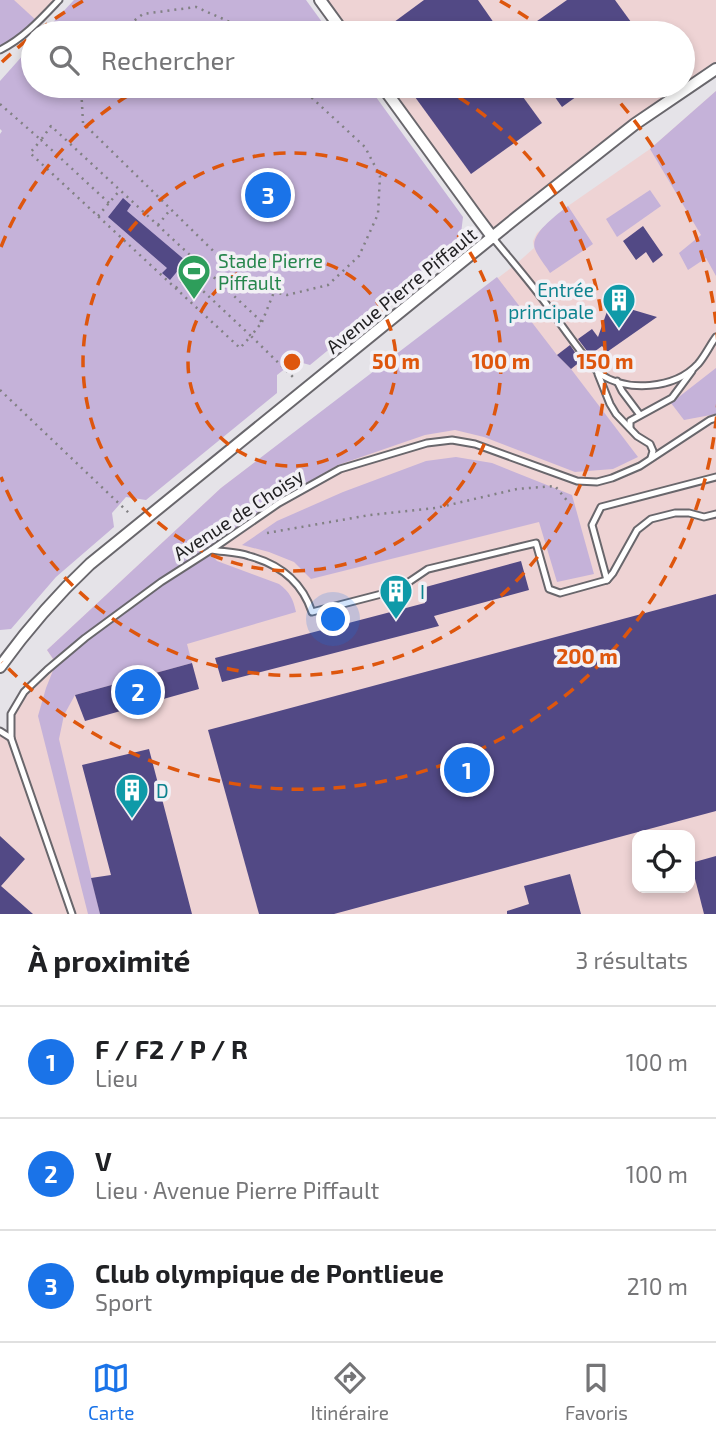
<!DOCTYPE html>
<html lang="fr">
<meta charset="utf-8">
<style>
body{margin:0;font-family:"Exo 2",sans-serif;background:#f2f2f2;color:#202124}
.controls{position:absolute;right:21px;bottom:21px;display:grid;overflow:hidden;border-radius:14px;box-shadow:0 4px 10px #0003}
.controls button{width:63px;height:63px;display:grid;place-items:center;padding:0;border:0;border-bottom:2px solid #e0e0e0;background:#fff;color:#202124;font:35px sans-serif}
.you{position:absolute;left:334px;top:620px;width:24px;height:24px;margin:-18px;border:5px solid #fff;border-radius:50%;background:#1a73e8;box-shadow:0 0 0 10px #1a73e833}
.badge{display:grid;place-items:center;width:46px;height:46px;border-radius:50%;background:#1a73e8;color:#fff;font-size:23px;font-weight:700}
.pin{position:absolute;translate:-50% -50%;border:4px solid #fff;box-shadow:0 2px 7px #0006}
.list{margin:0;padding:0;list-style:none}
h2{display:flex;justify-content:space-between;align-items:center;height:91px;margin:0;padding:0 28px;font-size:30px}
h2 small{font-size:23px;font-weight:400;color:#757577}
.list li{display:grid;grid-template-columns:46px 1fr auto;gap:21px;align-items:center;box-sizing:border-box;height:112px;padding:0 28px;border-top:2px solid #e0e0e0}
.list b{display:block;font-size:26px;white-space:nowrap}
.list p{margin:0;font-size:23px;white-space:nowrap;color:#757577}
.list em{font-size:23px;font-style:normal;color:#757577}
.icon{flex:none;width:38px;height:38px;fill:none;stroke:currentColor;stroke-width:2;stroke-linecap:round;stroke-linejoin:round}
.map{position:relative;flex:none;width:716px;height:914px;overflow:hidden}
.search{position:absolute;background:#fff;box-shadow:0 4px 10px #0003;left:21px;right:21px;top:21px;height:77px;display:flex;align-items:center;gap:18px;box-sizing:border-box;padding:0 24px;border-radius:38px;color:#757577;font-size:26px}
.sheet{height:427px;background:#fff}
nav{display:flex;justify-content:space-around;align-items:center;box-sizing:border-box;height:98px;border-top:2px solid #e0e0e0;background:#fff;font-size:19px;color:#757577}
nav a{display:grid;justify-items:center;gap:4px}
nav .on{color:#1a73e8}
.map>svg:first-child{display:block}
.industrial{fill:#eed3d4;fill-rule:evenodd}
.green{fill:#c5b2d9}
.building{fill:#524985}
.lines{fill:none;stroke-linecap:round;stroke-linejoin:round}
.lane-casing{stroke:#69676c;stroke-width:9}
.street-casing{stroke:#69676c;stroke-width:14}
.path{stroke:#818083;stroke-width:2.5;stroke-dasharray:2 5;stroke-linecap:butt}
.lane{stroke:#fff;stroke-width:5}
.street{stroke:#fff;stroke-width:10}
.ring{fill:none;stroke:#de560d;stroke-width:3.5;stroke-dasharray:12 9}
.labels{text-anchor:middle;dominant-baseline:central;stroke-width:7;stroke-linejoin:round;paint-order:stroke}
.leisure-label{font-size:19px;fill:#27864d;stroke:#f2f0f5;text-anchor:start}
.culture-label{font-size:19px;fill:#0d838f;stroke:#f2f0f5;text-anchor:start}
.street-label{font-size:19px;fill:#222123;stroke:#f2f0f5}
.centre{fill:#de560d;stroke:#f2f0f5;stroke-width:3.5}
.ring-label{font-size:21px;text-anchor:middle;font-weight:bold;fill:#de560d;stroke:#f2f0f5;stroke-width:7;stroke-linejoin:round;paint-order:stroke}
</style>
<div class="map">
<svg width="716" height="914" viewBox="0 0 716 914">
<rect width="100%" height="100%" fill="#e5e3e8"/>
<g class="industrial">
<path d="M0 0H59L30 30Z"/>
<path d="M320 0H716V69L493 238 382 86H683V33H344Z"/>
<path d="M716 91V914H0V731L10 738 11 714 24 692 55 663 47 650 221 488 515 265 534 248 533 241 537 233 568 206 650 149ZM637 835H690V888H637Z"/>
</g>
<g class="green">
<path d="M0 0H14L38 22 0 50Z"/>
<path d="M74 0H306L330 33H43Z"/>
<path d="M33 44V86H368L463 217 460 242 310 365 295 361 277 375V393L146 500 126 497 112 513 114 527 56 577 11 629 0 630V134L2 131 0 129V81Z"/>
<path d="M716 91V276L706 258 688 270 679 253 701 235 650 149Z"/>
<path d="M650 190 661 206 617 237 606 219Z"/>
<path d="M568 206 593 244 550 273C546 266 538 257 535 249 529 234 558 214 568 206Z"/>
<path d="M497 277 557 355 571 369 638 457 613 469 575 472 484 437 455 430 425 435 338 465 268 505 207 550 217 561 279 584C290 592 293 599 296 612L187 644 192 663 75 695 64 715 59 739 100 914H88L38 716 46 688 56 663 47 650 221 488Z"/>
<path d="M716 368V414L684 420 671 403Z"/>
<path d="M456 457 492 463 572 495 594 574 557 582 539 522 311 579 294 562 269 552 242 545 277 521 343 492 426 461Z"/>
</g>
<g class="building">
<path d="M424 0H478L501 33H397L390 25Z"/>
<path d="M567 0H615L639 33H520Z"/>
<path d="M431 86H515L542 123 471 174 415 97Z"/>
<path d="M547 86H591L562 107Z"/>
<path d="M123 198 131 205 127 211 186 261 170 280 162 273 167 268 108 217Z"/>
<path d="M643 226 663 255 653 263 646 252 636 260 623 241Z"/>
<path d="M610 303 657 317 607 352 602 346 590 355 578 339 592 329 598 337Z"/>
<path d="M570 345 581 361 571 369 557 355Z"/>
<path d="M521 561 529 590 434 616 439 626 222 682 215 658 425 603 422 588Z"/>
<path d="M716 594V811L334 914H259L208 730Z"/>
<path d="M192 663 199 689 85 721 75 695Z"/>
<path d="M149 749 192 914H100L91 878 111 875 82 765Z"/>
<path d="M0 836 25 859 1 886 33 914H0Z"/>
<path d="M716 856V914H704L691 863Z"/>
<path d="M570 874 581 914H507V911L529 904 524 886Z"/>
</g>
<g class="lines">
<defs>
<g id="lane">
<path d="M0 50C24 38 41 19 59 0"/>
<path d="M493 238C511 260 530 282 547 305 559 322 572 340 585 357 589 362 594 369 599 373 626 393 675 389 698 364 705 356 710 345 716 337"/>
<path d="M598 374 610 404 616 414 637 436 650 444 653 451 651 458"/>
<path d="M617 381 622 391 640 415"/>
<path d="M630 428V421L672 398 692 371"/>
<path d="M211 550C223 552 238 552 249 556 279 564 302 582 312 612L397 590 428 569 536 543 549 589 560 593 607 580 613 573 637 530 651 519 675 513H689L704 517 716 514"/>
<path d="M607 580 592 525 601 507 716 477"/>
<path d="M0 731 11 738"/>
<path d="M72 914 11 738V714L24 692 47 670 85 638 161 582 211 550 279 503 340 469 427 443 452 440 475 444 577 481 597 482 612 478 640 466 710 420 716 418"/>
</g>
<g id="street">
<path d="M320 0 344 33"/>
<path d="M382 86 478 218 493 238"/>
<path d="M0 667C28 628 55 597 90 564L517 217 635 124 716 69"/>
</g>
</defs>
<use href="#lane" class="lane-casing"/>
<use href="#street" class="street-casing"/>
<g class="path">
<path d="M118 33 143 14 196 7 230 22 242 33"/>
<path d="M81 86 83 123 249 286 287 295 328 285 359 256 378 214 380 176 365 147 299 86"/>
<path d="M0 104 41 140 51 126 262 322 251 336 296 380"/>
<path d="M109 203 41 140 30 153 240 348 251 336 187 276"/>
<path d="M98 216 120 190"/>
<path d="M158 225 170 210"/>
<path d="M176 288 198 262"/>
<path d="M262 322 274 292"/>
<path d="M0 390 130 514"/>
<path d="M267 533 370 515 436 508 517 489 555 486 569 503"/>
</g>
<use href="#lane" class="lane"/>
<use href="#street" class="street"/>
</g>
<g class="ring">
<circle cx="292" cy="362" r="104"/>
<circle cx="292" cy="362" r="209"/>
<path d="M1 247A313 313 0 0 1 143 87M441 87A313 313 0 1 1 1 477"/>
<path d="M2 62A417 417 0 0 1 32 36M38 31A417 417 0 0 1 83 1M500 1A417 417 0 0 1 546 31M607 88A417 417 0 0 1 2 662"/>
</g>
<defs>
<symbol id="stadium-pin" viewBox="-11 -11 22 30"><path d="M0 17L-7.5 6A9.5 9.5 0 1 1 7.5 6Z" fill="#2e9e5b" stroke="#f2f0f5"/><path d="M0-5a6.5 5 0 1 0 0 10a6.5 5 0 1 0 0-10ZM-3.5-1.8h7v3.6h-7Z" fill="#fff"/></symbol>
<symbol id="building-pin" viewBox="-11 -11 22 30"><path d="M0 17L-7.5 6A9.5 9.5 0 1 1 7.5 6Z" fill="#0f9aa8" stroke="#f2f0f5"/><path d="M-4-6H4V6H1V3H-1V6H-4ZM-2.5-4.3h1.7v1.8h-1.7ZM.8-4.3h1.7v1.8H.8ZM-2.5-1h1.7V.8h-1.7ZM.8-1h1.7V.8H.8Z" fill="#fff"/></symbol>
</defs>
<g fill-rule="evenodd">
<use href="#stadium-pin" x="175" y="252" width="38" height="52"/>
<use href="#building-pin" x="600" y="281" width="38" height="52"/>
<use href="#building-pin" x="377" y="572" width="38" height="52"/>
<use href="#building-pin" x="113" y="771" width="38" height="52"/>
</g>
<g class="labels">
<g class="leisure-label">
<text x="218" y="260">Stade Pierre<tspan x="218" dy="22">Piffault</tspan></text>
</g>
<g class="culture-label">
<text x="594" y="289" text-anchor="end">Entrée<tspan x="594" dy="22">principale</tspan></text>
<text x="420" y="591">I</text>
<text x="156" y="790">D</text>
</g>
<g class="street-label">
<text transform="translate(401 290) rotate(-39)">Avenue Pierre Piffault</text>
<text transform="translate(238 514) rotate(-33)">Avenue de Choisy</text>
</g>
</g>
<circle cx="292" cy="362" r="10" class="centre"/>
<g class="ring-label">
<text x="396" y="369">50 m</text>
<text x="501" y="369">100 m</text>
<text x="605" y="369">150 m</text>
<text x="587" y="664">200 m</text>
</g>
</svg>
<div class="controls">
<button><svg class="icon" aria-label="locate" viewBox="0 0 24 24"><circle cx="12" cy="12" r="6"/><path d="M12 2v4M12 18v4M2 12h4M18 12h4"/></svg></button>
</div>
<div class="you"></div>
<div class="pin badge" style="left:467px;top:770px">1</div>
<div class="pin badge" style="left:138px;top:692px">2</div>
<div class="pin badge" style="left:268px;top:195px">3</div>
<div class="search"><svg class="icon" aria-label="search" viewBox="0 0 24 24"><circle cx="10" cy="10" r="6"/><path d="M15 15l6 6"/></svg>Rechercher</div>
</div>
<section class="sheet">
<h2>À proximité<small>3 résultats</small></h2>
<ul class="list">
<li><span class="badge">1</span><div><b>F / F2 / P / R</b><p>Lieu</p></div><em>100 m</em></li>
<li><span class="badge">2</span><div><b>V</b><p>Lieu · Avenue Pierre Piffault</p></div><em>100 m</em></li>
<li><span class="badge">3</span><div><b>Club olympique de Pontlieue</b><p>Sport</p></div><em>210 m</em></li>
</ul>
</section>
<nav>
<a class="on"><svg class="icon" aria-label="map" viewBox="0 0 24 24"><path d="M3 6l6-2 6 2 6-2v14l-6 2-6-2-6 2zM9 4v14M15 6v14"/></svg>Carte</a>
<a><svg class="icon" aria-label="directions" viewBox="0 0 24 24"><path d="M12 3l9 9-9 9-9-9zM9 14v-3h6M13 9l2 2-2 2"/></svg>Itinéraire</a>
<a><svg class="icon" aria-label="saved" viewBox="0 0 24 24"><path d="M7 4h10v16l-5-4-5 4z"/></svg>Favoris</a>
</nav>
